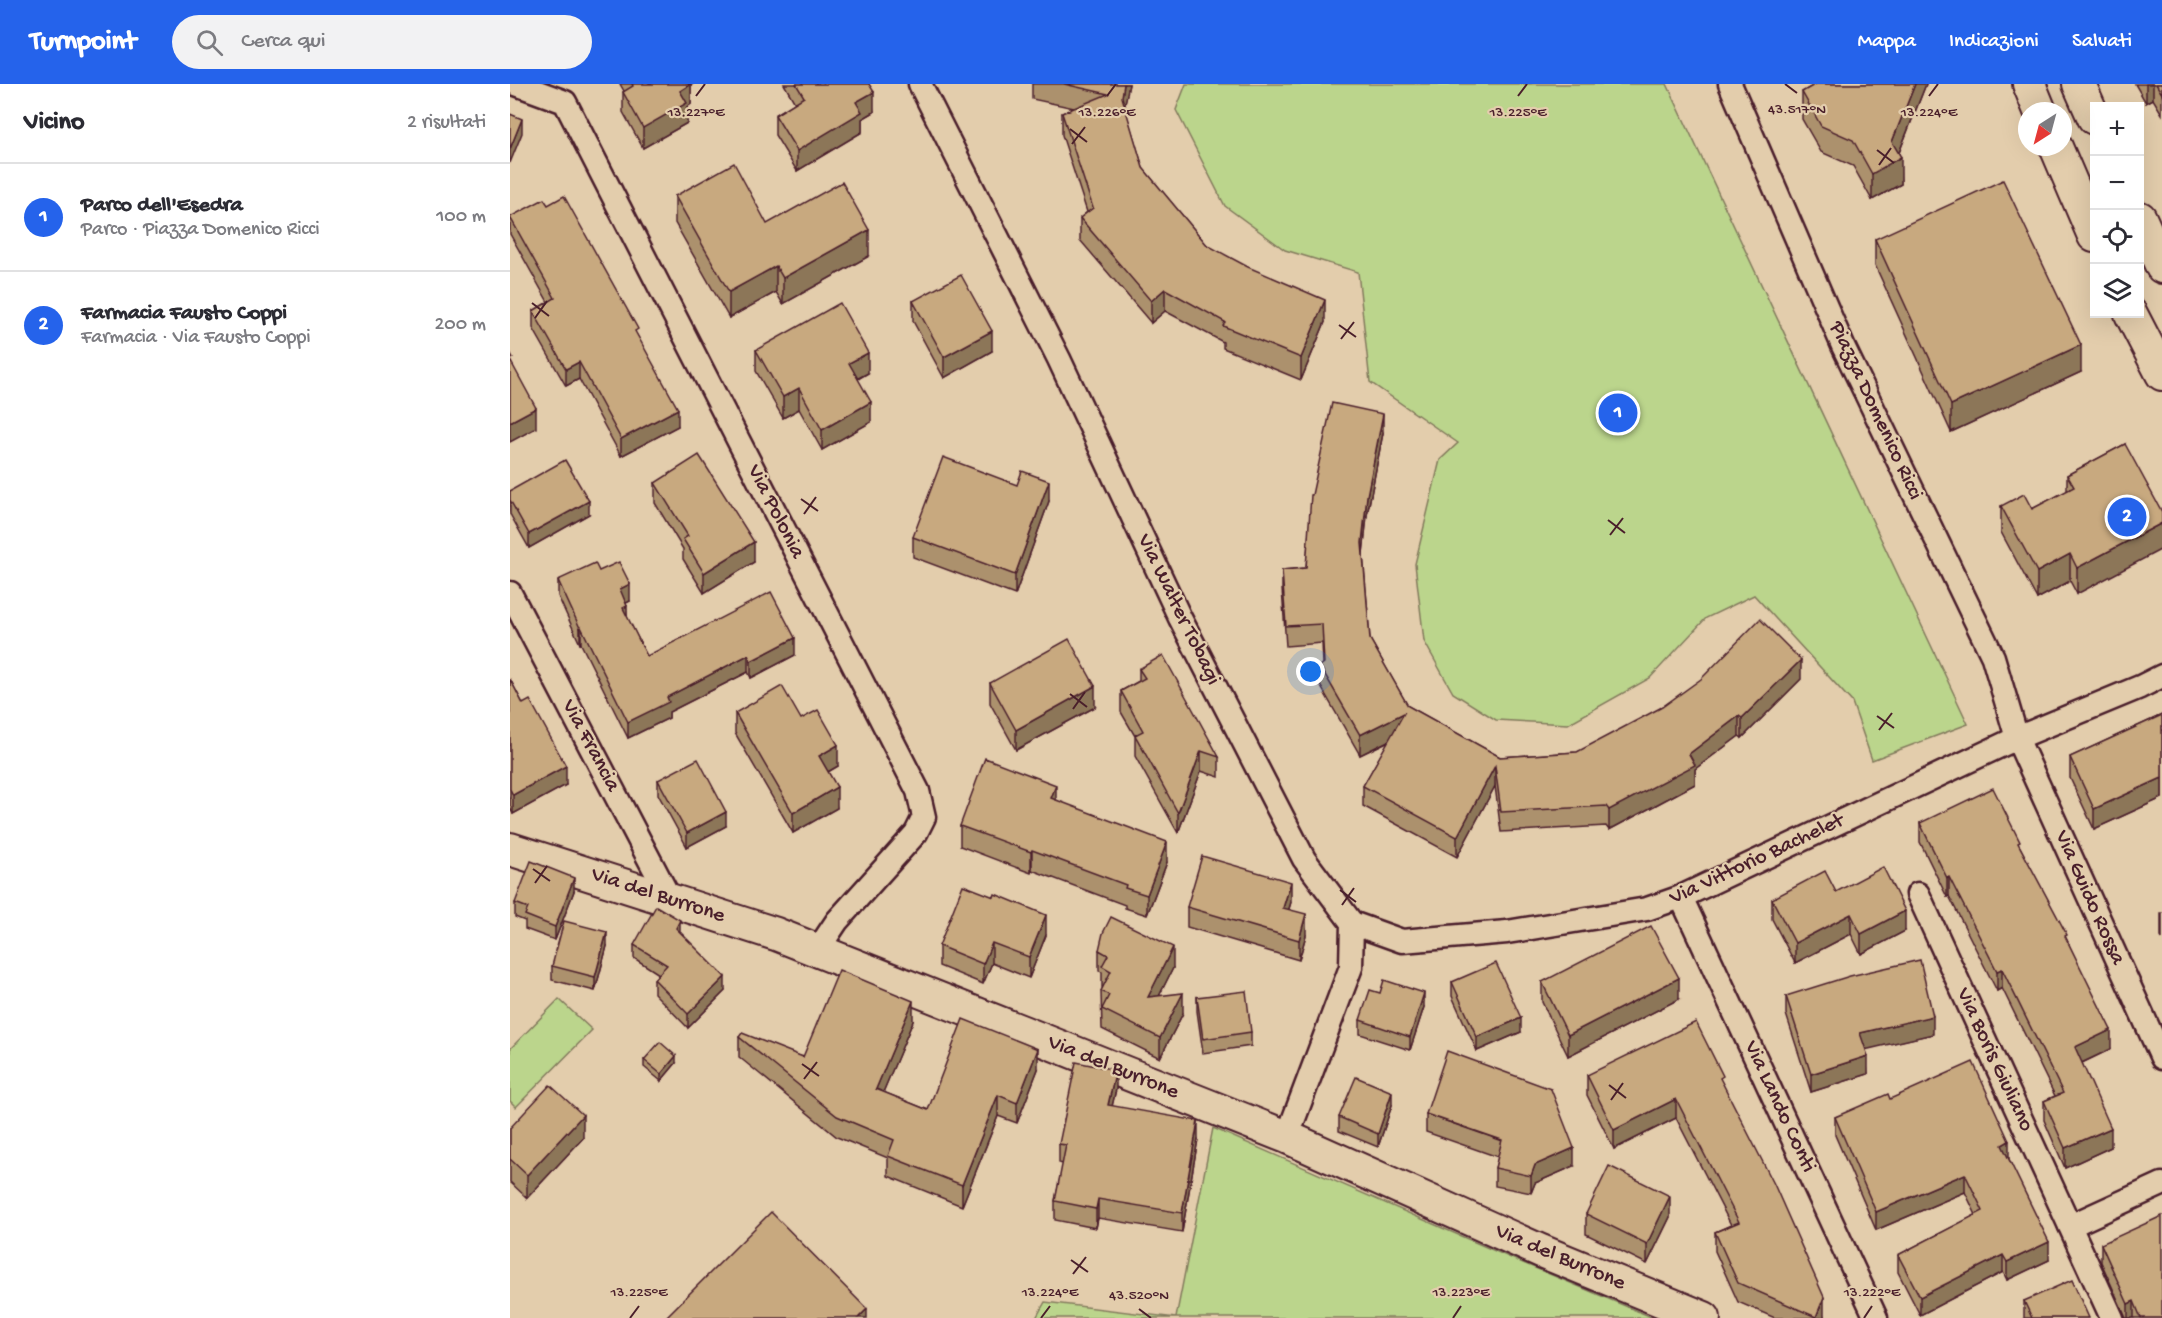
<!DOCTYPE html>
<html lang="it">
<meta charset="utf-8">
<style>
body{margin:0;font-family:"Gochi Hand",sans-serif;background:#f2f2f3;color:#2b2b33}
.controls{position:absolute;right:18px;top:18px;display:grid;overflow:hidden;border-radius:0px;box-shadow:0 6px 24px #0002}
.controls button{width:54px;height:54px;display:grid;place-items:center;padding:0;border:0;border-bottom:2px solid #e1e1e2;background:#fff;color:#2b2b33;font:30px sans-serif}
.compass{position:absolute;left:1508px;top:18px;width:54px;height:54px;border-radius:50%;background:#fff;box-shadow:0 6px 24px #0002;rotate:216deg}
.you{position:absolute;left:801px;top:588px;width:21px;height:21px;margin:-15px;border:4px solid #fff;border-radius:50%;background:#1a73e8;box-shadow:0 0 0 9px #1a73e833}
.badge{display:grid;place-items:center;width:39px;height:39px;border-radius:50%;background:#2563eb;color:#fff;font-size:20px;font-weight:700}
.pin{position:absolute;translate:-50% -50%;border:3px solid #fff;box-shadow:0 2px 6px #0006}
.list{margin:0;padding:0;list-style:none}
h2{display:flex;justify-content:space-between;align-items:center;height:78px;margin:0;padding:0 24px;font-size:26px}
h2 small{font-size:20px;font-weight:400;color:#7c7c81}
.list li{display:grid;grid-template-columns:39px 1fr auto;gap:18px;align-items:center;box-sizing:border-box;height:108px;padding:0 24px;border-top:2px solid #e1e1e2}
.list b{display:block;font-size:22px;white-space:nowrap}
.list p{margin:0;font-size:20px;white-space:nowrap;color:#7c7c81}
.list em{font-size:20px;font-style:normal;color:#7c7c81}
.icon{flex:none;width:33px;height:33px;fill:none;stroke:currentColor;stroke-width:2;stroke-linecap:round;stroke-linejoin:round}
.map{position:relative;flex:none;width:1652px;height:1234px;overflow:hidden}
header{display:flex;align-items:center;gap:36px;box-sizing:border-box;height:84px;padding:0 30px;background:#2563eb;color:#fff}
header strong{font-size:28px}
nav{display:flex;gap:33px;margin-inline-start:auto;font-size:21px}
.search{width:420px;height:54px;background:#f2f2f3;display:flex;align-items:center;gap:15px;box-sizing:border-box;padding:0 21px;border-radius:33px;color:#7c7c81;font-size:22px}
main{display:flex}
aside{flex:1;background:#fff}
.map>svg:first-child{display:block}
.green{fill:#bbd58c;stroke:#827a5c;stroke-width:1.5}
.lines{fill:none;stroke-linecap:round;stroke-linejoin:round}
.street-casing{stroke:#4a1f2b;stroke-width:27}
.secondary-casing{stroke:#4a1f2b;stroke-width:36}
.street{stroke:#e3cdac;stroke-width:22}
.secondary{stroke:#e3cdac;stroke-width:32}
.wall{fill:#ac916d;stroke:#4a1f2b;stroke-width:1.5}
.shaded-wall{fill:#8c7659;stroke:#4a1f2b;stroke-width:1.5}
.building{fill:#c8a97f;stroke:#4a1f2b;stroke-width:1.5}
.ticks{fill:none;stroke:#4a1f2b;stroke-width:2}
.labels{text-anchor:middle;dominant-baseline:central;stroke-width:4.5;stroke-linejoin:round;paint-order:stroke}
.street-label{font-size:22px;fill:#4a1f2b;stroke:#e3cdac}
.ticks-label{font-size:15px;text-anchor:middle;fill:#4a1f2b;stroke:#e3cdac;stroke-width:4.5;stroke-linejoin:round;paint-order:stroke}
</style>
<header>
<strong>Turnpoint</strong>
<div class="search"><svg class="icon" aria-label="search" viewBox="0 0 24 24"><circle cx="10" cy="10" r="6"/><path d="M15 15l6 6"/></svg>Cerca qui</div>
<nav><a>Mappa</a><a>Indicazioni</a><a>Salvati</a></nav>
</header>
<main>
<aside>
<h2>Vicino<small>2 risultati</small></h2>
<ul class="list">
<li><span class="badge">1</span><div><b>Parco dell'Esedra</b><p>Parco · Piazza Domenico Ricci</p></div><em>100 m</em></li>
<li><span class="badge">2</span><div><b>Farmacia Fausto Coppi</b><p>Farmacia · Via Fausto Coppi</p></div><em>200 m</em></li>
</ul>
</aside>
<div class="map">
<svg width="1652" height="1234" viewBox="0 0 1652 1234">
<rect width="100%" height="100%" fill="#e3cdac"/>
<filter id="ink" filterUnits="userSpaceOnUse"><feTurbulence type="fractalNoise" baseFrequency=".0167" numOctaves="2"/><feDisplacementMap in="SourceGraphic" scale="12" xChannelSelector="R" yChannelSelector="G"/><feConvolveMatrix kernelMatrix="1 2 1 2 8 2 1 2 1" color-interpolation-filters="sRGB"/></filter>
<g filter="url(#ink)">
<g class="green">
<path d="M676 0H1157L1458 640 1362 676 1342 618 1244 511 1196 534 1140 594 1058 640 986 636 943 609 914 557 905 480 930 376 948 359 860 298 848 188 775 166 715 122 666 26Z"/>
<path d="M49 915 82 946 6 1023 0 1017V965Z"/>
<path d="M703 1044 999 1173 1144 1234H526L535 1218 666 1234Z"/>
</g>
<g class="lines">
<defs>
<g id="street">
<path d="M6 0 55 18 408 707 414 733 406 749 327 837 307 867"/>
<path d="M410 0 549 275 670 534 794 775 842 839 841 883 777 1053"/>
<path d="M1220 0 1333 262 1483 573 1507 654 1652 974"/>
<path d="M0 509 160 815"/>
<path d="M1408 810 1602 1234"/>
<path d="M1171 813 1366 1234"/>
<path d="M842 839 892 857 997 848 1137 825 1171 813 1507 654 1630 603 1652 592"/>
<path d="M1560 1142 1652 1100"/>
</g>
<g id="secondary">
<path d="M1519 0 1530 27"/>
<path d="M1569 0 1584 34"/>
<path d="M1546 63 1584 152"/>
<path d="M1630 134 1652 183"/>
<path d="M1621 230 1652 290"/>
<path d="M0 765 266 850 777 1053 1031 1167 1194 1234"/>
</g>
</defs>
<use href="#street" class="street-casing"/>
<use href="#secondary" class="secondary-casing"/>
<use href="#street" class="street"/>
<use href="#secondary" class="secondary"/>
</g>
<g class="wall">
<path d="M110 0H183L181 1V20L177 23V39L133 64 113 28V8L114 7Z"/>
<path d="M274 0H359L364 28 352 35V48L287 87 265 51V31L285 19Z"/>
<path d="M522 0H619L614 22 633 84 697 161 815 238 791 296 713 264V258L655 227 641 239 570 156V134L577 128 552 51V29L564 24 522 15Z"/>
<path d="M1306 0H1416L1389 69 1391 100 1362 116 1343 82 1311 68 1292 35V8Z"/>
<path d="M1625 0H1652V30L1643 15 1636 19Z"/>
<path d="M165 112 257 140 359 172 273 220 266 208 219 234 165 139Z"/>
<path d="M38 121 128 253 168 342 111 372 69 295 56 302 23 244V227L38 218 0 150V133Z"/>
<path d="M1365 155 1571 288 1441 348 1365 181Z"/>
<path d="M403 217 482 267 434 294 403 237Z"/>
<path d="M246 266 358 289 348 295 361 338 312 366 289 325 273 334 246 287Z"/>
<path d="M873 349 857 431 853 470 860 555 898 622 990 673 1067 668 1291 595 1232 654 1229 652 1185 685V700L1099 746 1096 742 991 748 985 702 947 773 853 722V702L879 657 850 671 810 601V582L813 580 812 559 776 562 772 505V486L796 484 802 411Z"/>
<path d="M1615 360 1567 510 1560 497 1527 515 1491 448V422L1522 425 1557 407V391Z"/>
<path d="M145 399 244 478 194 509 173 475V465L145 419Z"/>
<path d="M0 407 79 430 19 464 0 430Z"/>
<path d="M539 417 505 511 403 473V453Z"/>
<path d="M89 487 120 517 116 519 117 533 137 572 285 571 241 594 238 588 159 628V634L118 654 71 560H70L48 512V496Z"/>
<path d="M629 585 709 673V693L691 687 668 749 625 672V652L611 628V607L629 597Z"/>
<path d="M0 595 56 701 3 730 0 724Z"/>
<path d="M480 599 585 623 506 666 480 619Z"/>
<path d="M225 629 291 635 328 682 318 688 327 724 283 749 225 649Z"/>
<path d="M1652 631V714L1584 745 1560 694V673Z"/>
<path d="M148 696 216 742 177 763 148 710Z"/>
<path d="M546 716 657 778 637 831 615 824V821L522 786 521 789 450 762V742Z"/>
<path d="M1410 739 1510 763 1557 856 1601 965 1572 979 1601 1063 1555 1084 1534 1036V1017L1545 1012 1492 904 1487 907 1439 812 1437 813 1410 758Z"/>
<path d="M64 807 45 856 15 845V837L5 833V819Z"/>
<path d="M1326 808 1395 847 1351 870 1341 850 1285 879 1262 835V815Z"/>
<path d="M781 818 779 825 796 851 789 876 677 843V823Z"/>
<path d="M1651 829H1652V855L1651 853Z"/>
<path d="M170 848 215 907 178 944 144 909V895L149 890 124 874V861Z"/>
<path d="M536 851 519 894 482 879 473 900 429 882V862Z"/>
<path d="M97 862 85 907 42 896V882Z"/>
<path d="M589 866 663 884 649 912 673 929 650 974 592 945 591 907 593 903H592V888L589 887Z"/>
<path d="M942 898 1011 948 967 967 942 912Z"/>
<path d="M1032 898 1169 915 1058 972 1032 918Z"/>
<path d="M1276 912 1423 950 1355 965 1358 990 1301 1008 1276 930Z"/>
<path d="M687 913 741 948V962L693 969 687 927Z"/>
<path d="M914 923 900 966 850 950V936Z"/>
<path d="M403 937 373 1008 418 1026 528 985 507 1039 488 1032 452 1122 378 1092V1074L327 1053 229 973V953L293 973Z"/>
<path d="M134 976 166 979 151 997 134 983Z"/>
<path d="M1077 991 1213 1001 1314 1232 1313 1234H1265L1228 1218 1205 1167V1148L1221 1141 1166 1034 1104 1065 1077 1011Z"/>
<path d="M606 1005 602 1022 688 1055 672 1148 588 1134 586 1144 545 1136V1117L553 1080 549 1079V1060Z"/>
<path d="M1380 1015 1499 1075 1539 1176 1497 1196 1493 1188 1410 1231 1388 1188V1171L1466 1131 1455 1108 1366 1146 1325 1051V1033Z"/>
<path d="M882 1021 868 1063 829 1047V1033Z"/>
<path d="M916 1030 1064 1082 1025 1099 1021 1109 985 1102V1084L988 1073 916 1048Z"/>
<path d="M0 1044 73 1054 17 1114 0 1098Z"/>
<path d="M1076 1130 1160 1133 1137 1180 1076 1150Z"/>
<path d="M1591 1160 1652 1234H1616L1591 1178Z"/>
<path d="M1514 1217 1579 1234H1514Z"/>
</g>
<g class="shaded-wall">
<path d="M173 0H183L181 1V20L177 23V39L133 64V44L170 7Z"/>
<path d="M614 0H619L612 35V13Z"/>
<path d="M1405 0H1416L1386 76 1391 73V100L1362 116V90L1382 58Z"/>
<path d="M1636 0H1643V15L1636 19Z"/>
<path d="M364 8V28L352 35V48L287 87V67L346 18Z"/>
<path d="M12 35V49L0 79V65Z"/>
<path d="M359 146V172L273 220V194Z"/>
<path d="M266 182V208L219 234V208Z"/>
<path d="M655 205V227L641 239V217Z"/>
<path d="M815 216V238L791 296V274Z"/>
<path d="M482 247V267L434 294V273Z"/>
<path d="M1571 261V288L1441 348V321Z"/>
<path d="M358 269V289L339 299V279Z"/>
<path d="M69 278V295L56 302V285Z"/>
<path d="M289 304V325L273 334V313Z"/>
<path d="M361 318V338L312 366V346Z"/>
<path d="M26 324V344L0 358V338Z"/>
<path d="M168 325V342L111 372V355Z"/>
<path d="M873 330V349L857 431 852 479V459L857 412Z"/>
<path d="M539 397V417L505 511V491Z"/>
<path d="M79 417V430L19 464V450Z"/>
<path d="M1652 439V465L1567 510V484Z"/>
<path d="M244 458V478L194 509V489Z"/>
<path d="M1560 470V497L1527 515V488Z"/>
<path d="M120 500V517L110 522V505Z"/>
<path d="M117 522V539L113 524Z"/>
<path d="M71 543V560H70V544Z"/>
<path d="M285 554V571L241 594V577Z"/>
<path d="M238 571V588L159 628V634L118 654V638L157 613Z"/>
<path d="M1291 576V595L1232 654V634Z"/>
<path d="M585 602V623L506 666V646Z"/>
<path d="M894 629V649L850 671V651Z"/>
<path d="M1229 632V652L1185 685V700L1099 746V726L1179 670Z"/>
<path d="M328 661V682L309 693V672Z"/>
<path d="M691 667V687L668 749V729Z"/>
<path d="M56 682V701L3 730V711Z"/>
<path d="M985 682V702L947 773V753Z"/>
<path d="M1652 694V714L1584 745V725Z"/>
<path d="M546 701V721L541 714Z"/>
<path d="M327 703V724L283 749V729Z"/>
<path d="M216 728V742L177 763V749Z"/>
<path d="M657 758V778L637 831V811Z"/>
<path d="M522 766V786L521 789V768Z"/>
<path d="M1439 793V812L1437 813V794Z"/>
<path d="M64 794V807L45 856V843Z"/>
<path d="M781 798V818L773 844V824Z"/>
<path d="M1395 827V847L1351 870V850Z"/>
<path d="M796 830V851L789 876V856Z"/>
<path d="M1341 830V850L1285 879V859Z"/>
<path d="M536 831V851L519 894V873Z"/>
<path d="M170 836V850L166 844Z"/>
<path d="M97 848V862L85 907V893Z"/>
<path d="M482 859V879L473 900V880Z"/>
<path d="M663 863V884L638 934V913Z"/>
<path d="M1492 885V904L1487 907V887Z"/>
<path d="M215 893V907L178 944V930Z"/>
<path d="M1169 894V915L1058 972V951Z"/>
<path d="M673 909V929L650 974V954Z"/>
<path d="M914 909V923L900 966V953Z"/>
<path d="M403 917V937L366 1025V1005Z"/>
<path d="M1423 932V950L1350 967V949Z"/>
<path d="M1011 934V948L967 967V953Z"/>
<path d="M1601 946V965L1565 982V963Z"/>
<path d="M528 965V985L507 1039V1019Z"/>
<path d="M166 972V979L151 997V990Z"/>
<path d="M1358 972V990L1301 1008V990Z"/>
<path d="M606 986V1005L598 1040V1021Z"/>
<path d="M882 1008V1021L868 1063V1050Z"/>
<path d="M488 1011V1032L452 1122V1101Z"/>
<path d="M1166 1015V1034L1104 1065V1046Z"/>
<path d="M73 1031V1054L17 1114V1091Z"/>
<path d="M688 1037V1055L672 1148V1129Z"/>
<path d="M1601 1044V1063L1555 1084V1064Z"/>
<path d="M1499 1057V1075L1492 1079V1061Z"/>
<path d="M1064 1064V1082L1025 1099 1021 1109V1092L1025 1081Z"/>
<path d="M1455 1090V1108L1366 1146V1128Z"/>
<path d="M1160 1112V1133L1137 1180V1160Z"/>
<path d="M588 1115V1134L586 1144V1125Z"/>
<path d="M1539 1158V1176L1497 1196V1178Z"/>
<path d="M1493 1171V1188L1410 1231V1213Z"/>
<path d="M1314 1213V1232L1313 1234H1306Z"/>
<path d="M1624 1217V1234H1618V1220Z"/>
<path d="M357 1225V1234H348Z"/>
</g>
<g class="building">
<path d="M122 0H181L170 7 177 19 133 44 113 8 123 2Z"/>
<path d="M286 0H359L364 8 346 18 352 28 287 67 265 31 294 13Z"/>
<path d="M554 0H614L612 13 633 84 697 161 738 183 815 216 791 274 713 242 715 238 655 205 641 217 570 134 583 124 552 29 598 10Z"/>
<path d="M1306 0H1405L1382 58 1391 73 1362 90 1343 56 1311 42 1292 8Z"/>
<path d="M1646 0H1652V10Z"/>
<path d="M0 30 12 35 0 65Z"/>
<path d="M224 79 257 140 332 98 359 146 273 194 266 182 219 208 165 112Z"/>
<path d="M1493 96 1571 261 1441 321 1365 155Z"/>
<path d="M54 112 128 245 125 247 168 325 111 355 69 278 56 285 23 227 45 214 0 133 34 115 38 121Z"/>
<path d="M451 191 482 247 434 273 403 217Z"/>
<path d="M330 219 358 269 339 279 361 318 312 346 289 304 273 313 246 266Z"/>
<path d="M0 268 3 274 0 276Z"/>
<path d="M0 276 26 324 0 338Z"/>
<path d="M822 319 873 330 857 412 852 459 860 555 898 622 990 673 1067 668 1152 623 1191 595 1250 535 1291 576 1232 634 1229 632 1179 670 1185 681 1099 726 1096 722 991 728 985 682 947 753 853 702 894 629 850 651 810 582 814 579 812 540 776 542 772 486 796 484 801 411H802Z"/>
<path d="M1615 360 1652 428V439L1567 484 1560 470 1527 488 1491 422 1514 410 1522 425 1564 403 1557 391Z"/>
<path d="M189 371 244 458 194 489 173 455 178 452 145 399Z"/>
<path d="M433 373 507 401 512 387 539 397 505 491 403 453Z"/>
<path d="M55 376 79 417 19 450 0 416V407Z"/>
<path d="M109 478 120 500 110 505 117 522 113 524 137 572 261 508 285 554 241 577 238 571 157 613 159 618 118 638 71 543 70 544 48 496 85 479 89 487Z"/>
<path d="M559 555 585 602 506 646 480 599Z"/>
<path d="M653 571 709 673 691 667 668 729 625 651 633 647 611 607 635 594 629 585Z"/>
<path d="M0 595 13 620 20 616 56 682 3 711 0 705Z"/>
<path d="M272 602 291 635 308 626 328 661 309 672 327 703 283 729 225 629Z"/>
<path d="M1652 631V694L1584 725 1560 673Z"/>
<path d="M475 674 546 701 541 714 657 758 637 811 615 804 616 801 522 766 521 768 450 742Z"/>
<path d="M188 675 216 728 177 749 148 696Z"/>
<path d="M1483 704 1510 758 1508 759 1557 851 1555 852 1601 946 1565 963 1601 1044 1555 1064 1534 1017 1553 1009 1492 885 1487 887 1439 793 1437 794 1410 739Z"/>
<path d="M692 772 781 798 773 824 796 830 789 856 677 823Z"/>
<path d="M21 777 64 794 45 843 15 831 18 824 5 819Z"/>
<path d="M1373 783 1395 827 1351 850 1341 830 1285 859 1262 815 1315 787 1326 808Z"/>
<path d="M453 801 484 813 485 810 536 831 519 873 482 859 473 880 429 862Z"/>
<path d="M146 822 170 836 166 844 215 893 178 930 144 895 157 881 124 861Z"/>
<path d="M601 833 663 863 638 913 673 909 650 954 592 925 599 911 591 907 601 887 592 882 598 871 589 866 593 849Z"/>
<path d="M54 837 97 848 85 893 42 882Z"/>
<path d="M1141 842 1169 894 1058 951 1032 898Z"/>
<path d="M1410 876 1423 932 1350 949 1358 972 1301 990 1276 912 1340 892Z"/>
<path d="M986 879 1011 934 967 953 942 898Z"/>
<path d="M329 886 403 917 366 1005 418 1026 453 935 528 965 507 1019 488 1011 452 1101 378 1072 384 1056 327 1032 229 953 232 949 293 973Z"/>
<path d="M874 896 914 909 900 953 850 936 860 906 870 909Z"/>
<path d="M736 907 741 948 693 955 687 913Z"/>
<path d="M1186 938 1213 992 1210 994 1264 1100 1314 1213 1306 1233 1228 1199 1205 1148 1229 1138 1166 1015 1104 1046 1077 991Z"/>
<path d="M150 958 166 972 151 990 134 976Z"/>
<path d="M937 967 1041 1005 1064 1064 1025 1081 1021 1092 985 1084 992 1056 916 1030Z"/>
<path d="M566 978 606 986 598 1021 688 1037 672 1129 588 1115 586 1125 545 1117 556 1061 549 1060Z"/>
<path d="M1463 978 1499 1057 1492 1061 1539 1158 1497 1178 1493 1171 1410 1213 1388 1171 1473 1127 1455 1090 1366 1128 1325 1033 1378 1010 1380 1015Z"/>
<path d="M846 993 882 1008 868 1050 829 1033Z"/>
<path d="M40 1001 73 1031 17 1091 0 1075V1044Z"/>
<path d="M1099 1082 1160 1112 1137 1160 1076 1130Z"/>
<path d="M261 1128 357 1225 348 1234H155Z"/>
<path d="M1652 1132V1234H1631L1624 1217 1618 1220 1591 1160Z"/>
<path d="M1562 1196 1579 1234H1522L1514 1217Z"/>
</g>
</g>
<path class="ticks" d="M1275 0 1287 9M186 12 195 0M597 12 606 0M1008 12 1017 0M1419 12 1428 0M560 45 577 58M562 60 575 43M1367 66 1384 79M1369 81 1381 64M22 219 39 232M25 234 37 217M829 241 846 253M831 255 844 238M291 415 308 427M294 430 306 413M1098 436 1115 449M1100 451 1113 434M560 610 577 623M563 625 575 608M1367 632 1384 644M1369 646 1382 629M23 785 40 797M25 799 37 782M830 806 846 818M832 821 844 804M292 980 309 992M294 995 307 978M1099 1001 1116 1014M1101 1016 1113 999M561 1176 578 1188M563 1190 576 1173M629 1225 641 1234M120 1234 129 1222M531 1234 540 1222M943 1234 951 1222M1354 1234 1362 1222"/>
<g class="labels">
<g class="street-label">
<text transform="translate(1365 327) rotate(65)">Piazza Domenico Ricci</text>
<text transform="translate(265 428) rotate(63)">Via Polonia</text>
<text transform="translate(668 526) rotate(64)">Via Walter Tobagi</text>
<text transform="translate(80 662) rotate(62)">Via Francia</text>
<text transform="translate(1247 776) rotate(-25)">Via Vittorio Bachelet</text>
<text transform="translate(148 812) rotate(18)">Via del Burrone</text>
<text transform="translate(1579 814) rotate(66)">Via Guido Rossa</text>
<text transform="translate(1484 976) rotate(65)">Via Boris Giuliano</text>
<text transform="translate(603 984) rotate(22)">Via del Burrone</text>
<text transform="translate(1269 1023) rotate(65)">Via Lando Conti</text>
<text transform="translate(1050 1174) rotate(23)">Via del Burrone</text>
</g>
</g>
<g class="ticks-label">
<text x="1287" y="29">43.517°N</text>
<text x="186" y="32">13.227°E</text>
<text x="597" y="32">13.226°E</text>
<text x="1008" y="32">13.225°E</text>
<text x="1419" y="32">13.224°E</text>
<text x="129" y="1212">13.225°E</text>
<text x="540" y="1212">13.224°E</text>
<text x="951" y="1212">13.223°E</text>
<text x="1362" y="1212">13.222°E</text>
<text x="629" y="1215">43.520°N</text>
</g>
</svg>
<div class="controls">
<button>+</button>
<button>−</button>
<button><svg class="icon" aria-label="locate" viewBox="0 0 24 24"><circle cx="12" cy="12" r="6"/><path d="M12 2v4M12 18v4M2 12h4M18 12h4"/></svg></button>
<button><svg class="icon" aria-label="layers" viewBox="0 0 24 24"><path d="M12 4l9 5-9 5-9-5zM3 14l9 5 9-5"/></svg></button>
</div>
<svg class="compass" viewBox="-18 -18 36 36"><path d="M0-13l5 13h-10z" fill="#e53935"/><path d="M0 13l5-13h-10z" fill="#7c7c81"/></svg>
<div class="you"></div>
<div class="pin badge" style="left:1108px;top:329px">1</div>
<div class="pin badge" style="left:1617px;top:433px">2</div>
</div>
</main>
